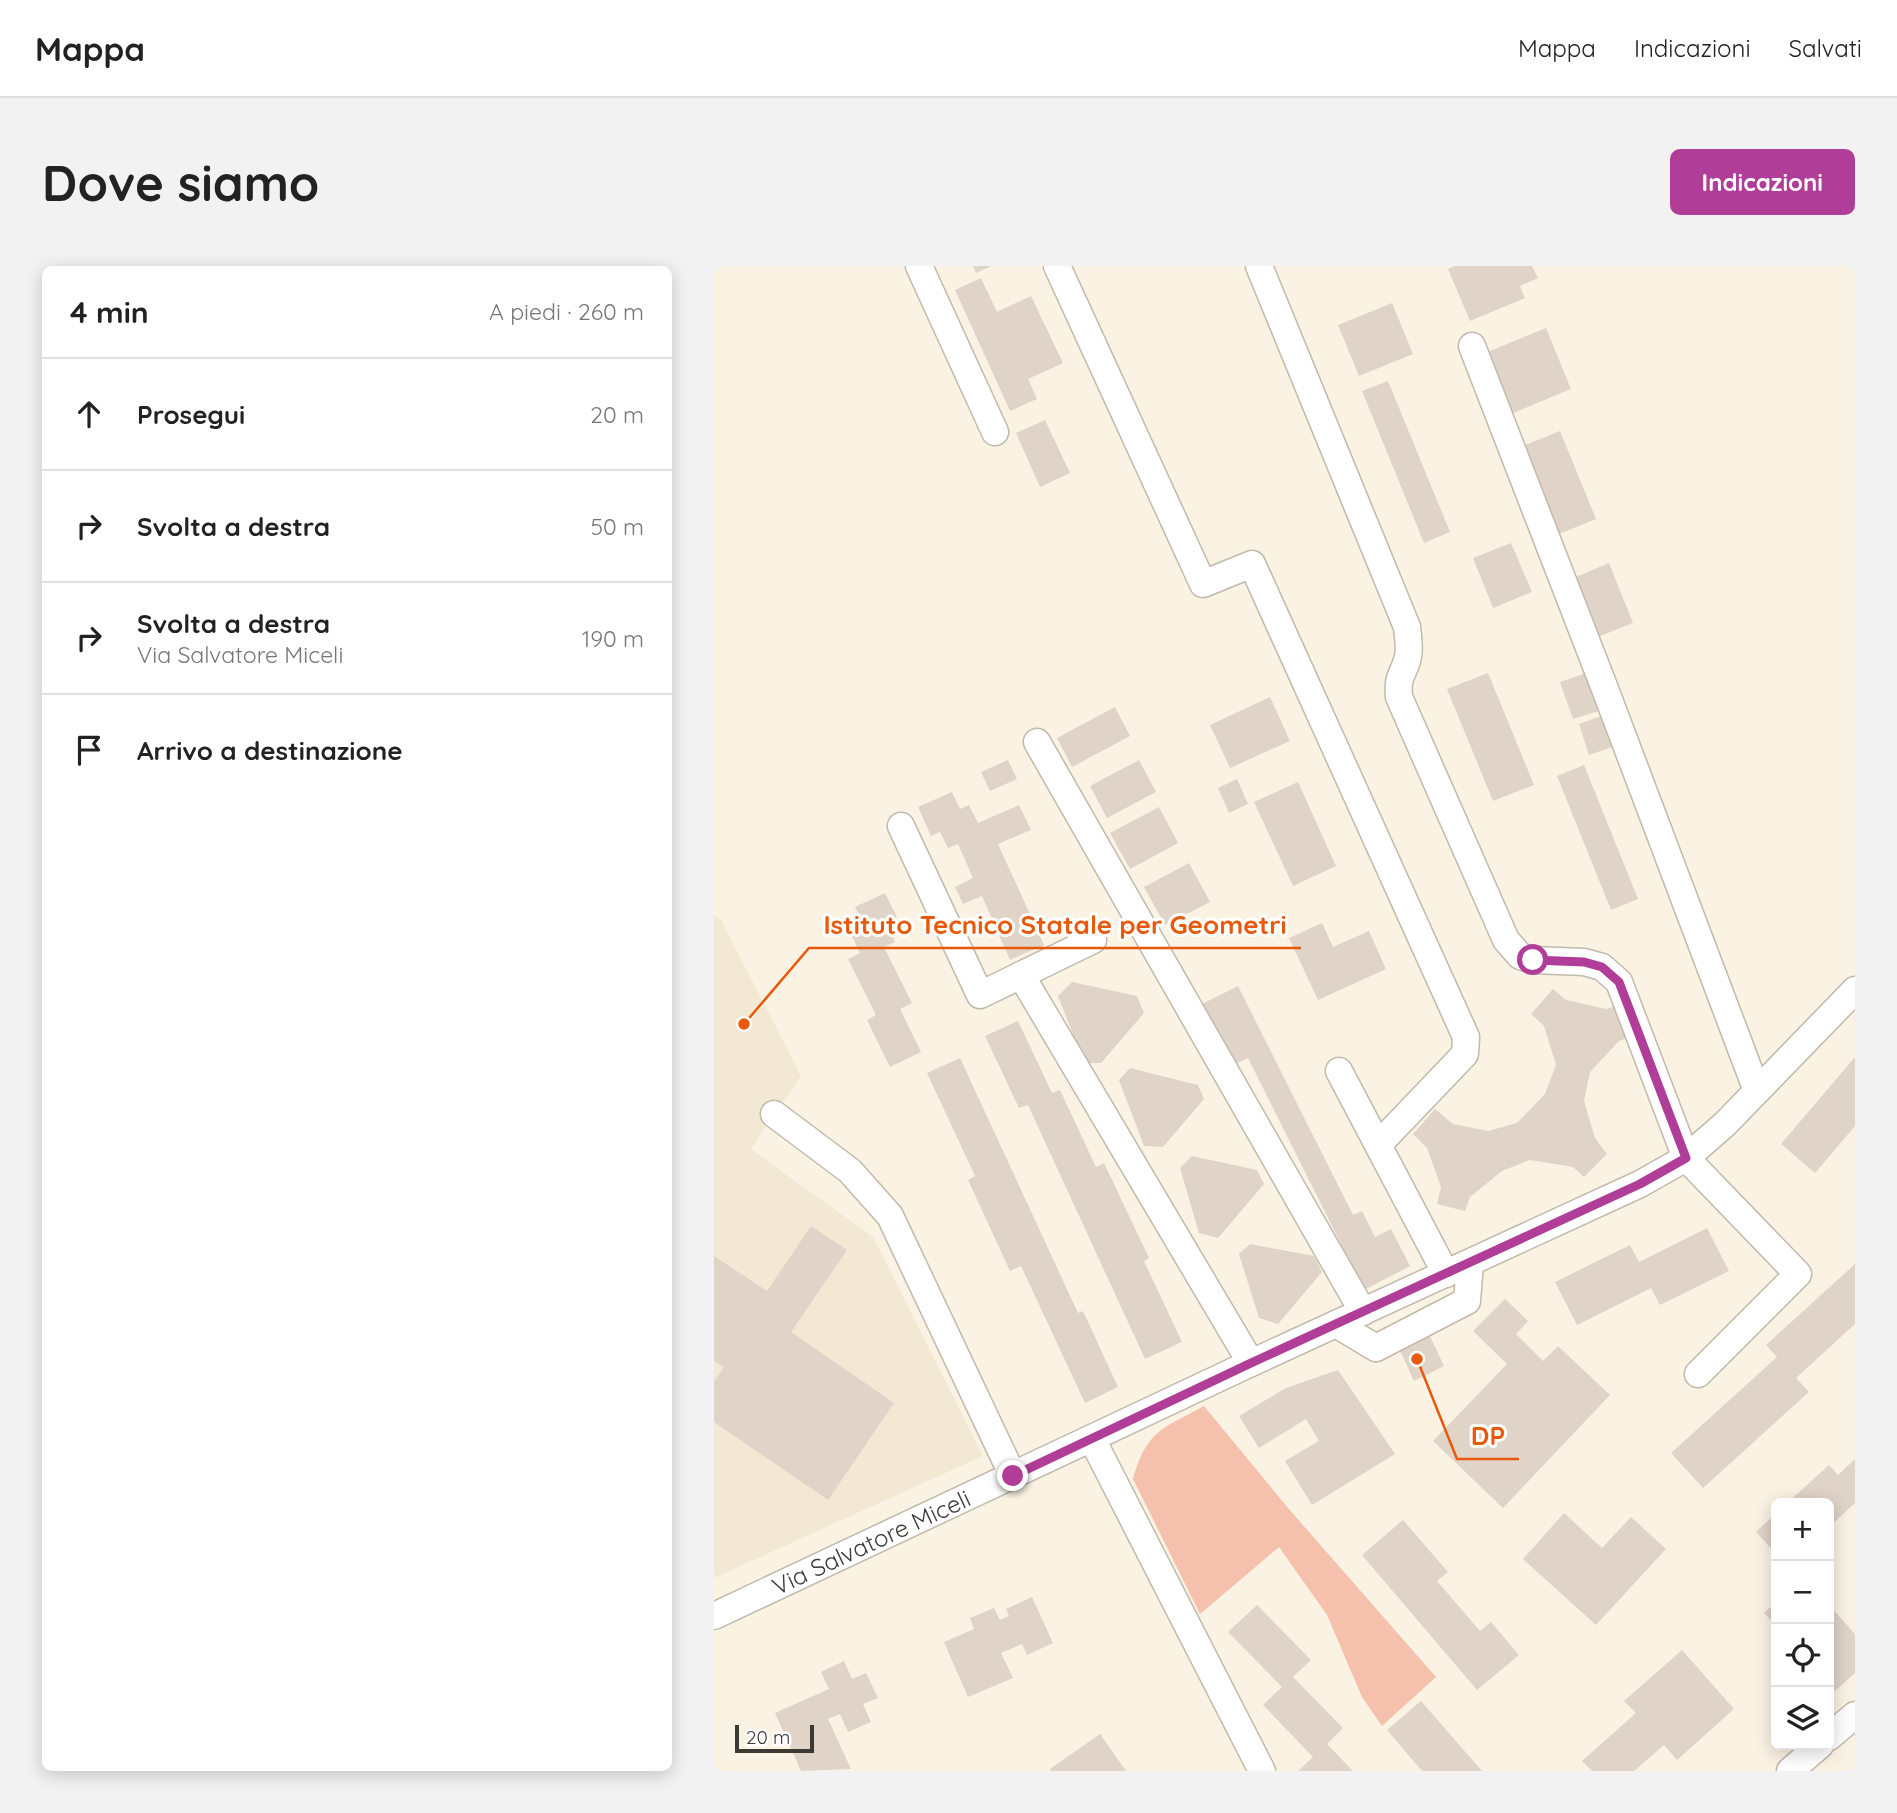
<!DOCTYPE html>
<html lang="it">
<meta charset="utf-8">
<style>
body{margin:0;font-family:Quicksand,sans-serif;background:#f2f2f2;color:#222}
.controls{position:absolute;right:21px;bottom:21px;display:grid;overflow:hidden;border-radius:10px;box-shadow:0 4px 18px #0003}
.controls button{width:63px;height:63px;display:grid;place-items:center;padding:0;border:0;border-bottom:2px solid #e0e0e0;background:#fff;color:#222;font:35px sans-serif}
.scale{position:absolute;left:21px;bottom:18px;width:79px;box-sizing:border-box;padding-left:7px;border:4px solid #3d3a34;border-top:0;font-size:19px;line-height:24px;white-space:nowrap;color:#3d3a34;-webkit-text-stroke:5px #fff;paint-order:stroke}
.stop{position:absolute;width:21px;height:21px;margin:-16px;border:5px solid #b03e99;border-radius:50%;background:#fff}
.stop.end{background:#b03e99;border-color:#fff;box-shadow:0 2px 7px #0008}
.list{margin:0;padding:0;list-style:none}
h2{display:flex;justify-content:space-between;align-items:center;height:91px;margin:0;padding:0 28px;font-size:30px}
h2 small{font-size:23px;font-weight:400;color:#767676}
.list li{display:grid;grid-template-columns:46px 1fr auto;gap:21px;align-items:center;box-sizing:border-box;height:112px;padding:0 28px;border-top:2px solid #e0e0e0}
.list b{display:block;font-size:26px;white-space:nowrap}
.list p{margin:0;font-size:23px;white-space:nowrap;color:#767676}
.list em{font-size:23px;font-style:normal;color:#767676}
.icon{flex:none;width:38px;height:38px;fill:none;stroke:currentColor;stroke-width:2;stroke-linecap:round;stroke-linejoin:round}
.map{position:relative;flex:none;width:1141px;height:1505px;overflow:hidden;border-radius:10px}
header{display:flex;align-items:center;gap:42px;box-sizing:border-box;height:98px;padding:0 35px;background:#fff;border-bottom:2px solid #e0e0e0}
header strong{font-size:33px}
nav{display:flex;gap:38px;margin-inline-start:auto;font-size:24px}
.intro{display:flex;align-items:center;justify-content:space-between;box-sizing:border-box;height:168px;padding:0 42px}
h1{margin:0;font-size:49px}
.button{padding:18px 32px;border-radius:10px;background:#b03e99;color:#fff;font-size:24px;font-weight:700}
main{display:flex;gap:42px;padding:0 42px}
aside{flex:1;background:#fff;border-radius:10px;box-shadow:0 4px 18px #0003}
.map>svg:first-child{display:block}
.built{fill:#f3e8d3}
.green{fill:#f5c1ad}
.building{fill:#e0d3c8}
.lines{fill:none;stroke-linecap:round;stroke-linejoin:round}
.minor-casing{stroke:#c1baac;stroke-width:29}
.minor{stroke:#fff;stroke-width:26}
.route{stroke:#b03e99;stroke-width:9}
.labels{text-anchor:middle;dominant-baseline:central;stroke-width:6;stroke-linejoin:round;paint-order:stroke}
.street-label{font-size:24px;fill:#3d3a34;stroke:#fff}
.leader{fill:none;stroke:#e8590c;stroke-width:2.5}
.callout-dot{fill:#e8590c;stroke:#fff;stroke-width:2.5}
.callout-label{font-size:26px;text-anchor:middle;font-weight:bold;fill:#e8590c;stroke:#fff;stroke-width:6;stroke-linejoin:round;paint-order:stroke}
</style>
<header>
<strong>Mappa</strong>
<nav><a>Mappa</a><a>Indicazioni</a><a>Salvati</a></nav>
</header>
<div class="intro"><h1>Dove siamo</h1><a class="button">Indicazioni</a></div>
<main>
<aside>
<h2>4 min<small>A piedi · 260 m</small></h2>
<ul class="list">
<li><svg class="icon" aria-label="ahead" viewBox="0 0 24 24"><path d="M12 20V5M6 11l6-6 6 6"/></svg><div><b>Prosegui</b></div><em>20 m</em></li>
<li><svg class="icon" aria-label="right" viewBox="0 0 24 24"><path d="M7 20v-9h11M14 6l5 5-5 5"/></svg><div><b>Svolta a destra</b></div><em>50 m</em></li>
<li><svg class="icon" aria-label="right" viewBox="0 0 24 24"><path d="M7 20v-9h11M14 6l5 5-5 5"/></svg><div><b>Svolta a destra</b><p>Via Salvatore Miceli</p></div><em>190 m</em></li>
<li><svg class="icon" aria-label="arrive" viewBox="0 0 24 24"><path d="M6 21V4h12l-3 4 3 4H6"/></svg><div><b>Arrivo a destinazione</b></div></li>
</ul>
</aside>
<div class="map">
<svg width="1141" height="1505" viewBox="0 0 1141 1505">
<rect width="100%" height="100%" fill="#faf3e4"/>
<path class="built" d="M0 649 7 654 87 810 37 883 159 971 269 1190 0 1312Z"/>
<path class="green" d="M490 1140 574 1242 722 1411 668 1460 648 1431 613 1349 565 1281 486 1348 419 1213C433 1164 448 1163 490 1140Z"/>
<g class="building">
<path d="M259 0H277L262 7Z"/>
<path d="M741 0H818L824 12 806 20 811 32 756 55 734 3Z"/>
<path d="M267 12 283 46 317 30 349 97 314 113 323 133 296 145 241 24Z"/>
<path d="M678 37 699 88 645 110 624 59Z"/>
<path d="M832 62 857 123 797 148 771 87Z"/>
<path d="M674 115 736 266 710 277 648 125Z"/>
<path d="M331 154 356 207 326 221 302 167Z"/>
<path d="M846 165 882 253 840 270 804 182Z"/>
<path d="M797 277 818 326 779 342 759 292Z"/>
<path d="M895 297 919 357 881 372 857 313Z"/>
<path d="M875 406 888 444 859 453 846 416Z"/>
<path d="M774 407 820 519 779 535 733 423Z"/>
<path d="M556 431 576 475 516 502 496 459Z"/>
<path d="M401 441 416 470 358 501 343 472Z"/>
<path d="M893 448 904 479 875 489 865 458Z"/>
<path d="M294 494 303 513 276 525 267 506Z"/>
<path d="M425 494 442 526 393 552 376 520Z"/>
<path d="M870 499 924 633 897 644 843 510Z"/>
<path d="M523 513 534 538 515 547 504 522Z"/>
<path d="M584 516 622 600 579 620 540 536Z"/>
<path d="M238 526 246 543 255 539 264 557 305 539 317 564 284 578 330 679 296 694 268 630 249 638 241 621 259 612 244 578 234 582 226 566 217 570 204 541Z"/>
<path d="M445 541 464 577 416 603 396 567Z"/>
<path d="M475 597 496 636 451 659 430 621Z"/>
<path d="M171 627 183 651 172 656 181 676 170 681 198 737 186 743 207 786 176 801 153 754 162 749 134 693 146 687 136 666 150 659 141 641Z"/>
<path d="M608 657 619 681 655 665 672 703 604 734 575 672Z"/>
<path d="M358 716 423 730 430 747 387 797H370L344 730Z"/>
<path d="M524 720 639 949 648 945 661 971 677 963 696 1000 650 1024 534 792 518 800 488 738Z"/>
<path d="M839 723 852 734 892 743 909 738 921 769 905 775 876 806 870 835 881 872 893 888 870 911 859 901 816 894 788 905 756 931 751 945 723 938 727 921 713 882 699 868 721 843 739 858 774 865 803 857 831 828 842 799 830 760 817 748Z"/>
<path d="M304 755 338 827 346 824 382 901 390 897 435 992 430 995 468 1076 431 1093 314 839 305 842 271 770Z"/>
<path d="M1141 791V860L1101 907 1067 878Z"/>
<path d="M246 792 364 1047 369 1045 404 1121 371 1137 307 1000 296 1005 254 914 261 910 213 807Z"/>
<path d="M416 802 484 819 490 833 449 881 430 880 405 814Z"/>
<path d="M478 890 543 904 550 918 504 972 485 967 466 902Z"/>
<path d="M97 960 133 984 77 1066 180 1137 114 1234 0 1156V1116L10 1101 0 1095V990L53 1025Z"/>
<path d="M993 962 1015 1005 946 1039 937 1022 863 1059 841 1016 916 979 925 996Z"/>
<path d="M536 978 600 990 608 1006 564 1058 545 1052 525 988Z"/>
<path d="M1141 998V1058L1082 1112 1095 1126 989 1222 957 1187 1063 1091 1052 1079Z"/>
<path d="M791 1033 814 1055 802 1068 829 1095 844 1080 896 1129 789 1242 719 1175 793 1098 759 1065Z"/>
<path d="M708 1053 730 1100 700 1115 678 1067Z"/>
<path d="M624 1104 681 1188 598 1239 571 1195 605 1175 592 1153 545 1182 525 1150 572 1122Z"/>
<path d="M1141 1193V1237L1115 1261V1237H1073L1115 1199 1124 1209Z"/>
<path d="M850 1247 888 1282 917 1251 952 1283 882 1359 809 1293Z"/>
<path d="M1062 1247V1288L1042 1266Z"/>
<path d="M689 1254 734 1306 723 1315 766 1365 777 1356 805 1389 763 1424 648 1289Z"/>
<path d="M318 1331 339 1377 313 1389 308 1378 287 1387 299 1412 254 1431 230 1376 260 1363 256 1352 280 1342 286 1354 295 1350 292 1343Z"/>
<path d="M1062 1336V1360L1050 1347Z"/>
<path d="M543 1339 597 1394 579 1411 629 1462 613 1478 639 1505H584L599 1491 549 1439 568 1421 514 1366Z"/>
<path d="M1115 1339 1141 1368V1407L1121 1425 1115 1418Z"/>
<path d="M968 1384 1020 1443 963 1494 950 1479 920 1505H878L868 1495 922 1447 910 1435Z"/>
<path d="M130 1395 138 1413 152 1407 164 1432 149 1438 157 1456 134 1466 126 1448 114 1453 137 1503 87 1505 61 1447 115 1423 107 1406Z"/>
<path d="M707 1435 768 1505H708L673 1464Z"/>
<path d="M386 1468 412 1505H337L336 1503Z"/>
</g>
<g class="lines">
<defs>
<g id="minor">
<path d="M205 0 281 166"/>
<path d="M343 0 489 318 538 298 752 771 751 788 664 879"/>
<path d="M545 0 693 361C694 371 696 381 694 391 689 411 683 408 685 431L792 674 806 690 819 694 870 696 888 701 905 716 972 892 1084 1008 984 1108"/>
<path d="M758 80 891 423 1043 825"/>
<path d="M323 476 649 1046"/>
<path d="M187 560 266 729 379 674"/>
<path d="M307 709 537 1097"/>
<path d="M625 805 732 1008"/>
<path d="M60 848 136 905 176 950 299 1210"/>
<path d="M622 1058 662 1082 753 1035 756 997"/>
<path d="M378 1173 548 1505"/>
<path d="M0 1350 537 1097 926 918 972 892 1011 858 1141 724"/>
<path d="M1115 1471 1141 1449"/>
<path d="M1076 1505 1106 1479"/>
</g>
</defs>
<use href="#minor" class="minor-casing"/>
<use href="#minor" class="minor"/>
</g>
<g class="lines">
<path class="route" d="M299 1210 537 1097 926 918 972 892 905 716 888 701 870 696 819 694"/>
</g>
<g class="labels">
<g class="street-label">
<text transform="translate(157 1276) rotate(-25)">Via Salvatore Miceli</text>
</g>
</g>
<path class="leader" d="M30 758L95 682H587M703 1093L743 1193H805"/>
<g class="callout-dot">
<circle cx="30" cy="758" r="7"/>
<circle cx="703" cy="1093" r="7"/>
</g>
<g class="callout-label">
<text x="341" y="668">Istituto Tecnico Statale per Geometri</text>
<text x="774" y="1179">DP</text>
</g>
</svg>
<div class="controls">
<button>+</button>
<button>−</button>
<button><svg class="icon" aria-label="locate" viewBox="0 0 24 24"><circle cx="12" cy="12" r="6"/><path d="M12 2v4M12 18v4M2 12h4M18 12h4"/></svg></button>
<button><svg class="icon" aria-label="layers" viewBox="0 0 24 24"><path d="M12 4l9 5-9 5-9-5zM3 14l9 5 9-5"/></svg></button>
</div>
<div class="scale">20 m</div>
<div class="stop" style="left:819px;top:694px"></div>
<div class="stop end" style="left:299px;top:1210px"></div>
</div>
</main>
